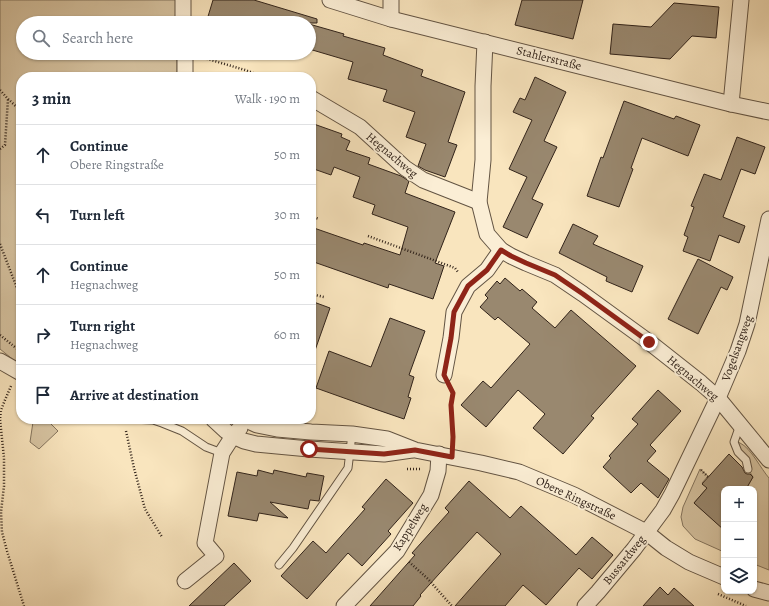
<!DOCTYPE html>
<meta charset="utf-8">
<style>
body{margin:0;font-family:Alegreya,serif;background:#f6f6f7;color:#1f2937}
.controls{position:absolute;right:12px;bottom:12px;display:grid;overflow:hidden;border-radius:8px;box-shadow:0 1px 3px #0004}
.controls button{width:36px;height:36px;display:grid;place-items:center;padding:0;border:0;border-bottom:1px solid #e0e1e3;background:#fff;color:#1f2937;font:20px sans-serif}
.stop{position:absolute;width:12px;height:12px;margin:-9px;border:3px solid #8f2418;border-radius:50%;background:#fff}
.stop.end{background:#8f2418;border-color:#fff;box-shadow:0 1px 4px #0008}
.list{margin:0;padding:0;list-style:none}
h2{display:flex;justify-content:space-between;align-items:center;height:52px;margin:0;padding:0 16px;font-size:17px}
h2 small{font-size:13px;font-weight:400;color:#747a83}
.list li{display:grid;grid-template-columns:26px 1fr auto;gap:12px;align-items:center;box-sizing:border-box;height:60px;padding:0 16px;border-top:1px solid #e0e1e3}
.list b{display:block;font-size:15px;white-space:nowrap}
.list p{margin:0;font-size:13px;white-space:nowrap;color:#747a83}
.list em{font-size:13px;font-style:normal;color:#747a83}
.icon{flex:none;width:22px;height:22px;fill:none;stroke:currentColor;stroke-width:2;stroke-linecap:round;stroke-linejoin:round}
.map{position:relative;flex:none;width:769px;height:606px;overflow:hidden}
.search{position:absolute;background:#fff;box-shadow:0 1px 3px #0004;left:16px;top:16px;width:300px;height:44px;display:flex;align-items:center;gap:10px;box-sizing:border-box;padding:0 14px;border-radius:22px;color:#747a83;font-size:15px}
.panel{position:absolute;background:#fff;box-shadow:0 1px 3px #0004;left:16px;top:72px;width:300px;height:352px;border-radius:16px}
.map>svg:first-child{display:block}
.green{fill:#d7c4a2;stroke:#84745e}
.building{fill:#99886f;stroke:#31231a}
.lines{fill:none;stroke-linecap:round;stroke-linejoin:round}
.service-casing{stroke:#635443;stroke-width:9}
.minor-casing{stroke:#635443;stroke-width:17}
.path{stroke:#31231a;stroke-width:2.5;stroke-dasharray:1 2;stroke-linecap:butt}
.service{stroke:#fbeed5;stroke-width:7}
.minor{stroke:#fbeed5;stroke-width:15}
.route{stroke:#8f2418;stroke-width:5}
.labels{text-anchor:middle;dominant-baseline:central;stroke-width:4;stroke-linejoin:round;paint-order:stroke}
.street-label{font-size:12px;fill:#31231a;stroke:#fbeed5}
</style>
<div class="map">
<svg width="769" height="606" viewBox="0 0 769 606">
<rect width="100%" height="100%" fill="#f9e5be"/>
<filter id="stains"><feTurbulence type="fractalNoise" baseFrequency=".005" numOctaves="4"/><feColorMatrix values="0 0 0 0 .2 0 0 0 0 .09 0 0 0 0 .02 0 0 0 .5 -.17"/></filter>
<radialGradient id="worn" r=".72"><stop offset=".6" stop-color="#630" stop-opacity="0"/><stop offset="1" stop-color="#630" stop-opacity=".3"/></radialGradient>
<g class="green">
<path d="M0 0H176V23H23V53H177V77H21V366L0 349Z"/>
<path d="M33 422H49L58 431 39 449 30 442Z"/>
<path d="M734 442C736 442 738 442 740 443 751 448 761 469 769 478V570L754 564V489H746L753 477 748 469Z"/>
<path d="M700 469 708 476 702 483 707 488 694 503 720 526 724 522V552L695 539 683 526 681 517 683 507Z"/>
</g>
<g class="building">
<path d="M213 0H254L317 19V23H206Z"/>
<path d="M522 0H583L573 39 515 25Z"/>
<path d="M674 3 719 7 716 38 692 36 670 59 610 54 613 24 651 27Z"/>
<path d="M309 24 344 34 343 36 385 48 383 55 423 70 421 76 465 92 448 142 457 145 445 177 425 170 418 166 426 144 406 137 415 112 383 101 387 90 348 79 353 62 309 49Z"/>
<path d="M535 77 566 92 544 141 557 147 532 199 543 204 527 238 503 227 527 177 509 169 532 120 513 112 520 98 525 100Z"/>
<path d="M624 101 674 119 676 116 700 125 688 156 642 138 631 168 633 169 619 207 587 196 601 157 603 158Z"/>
<path d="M311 123 342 134 341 137 350 141 346 150 370 158 368 164 401 176 409 181 405 193 455 212 435 263 444 266 433 299 389 284 388 288 311 261V227L363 245 364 243 400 255 408 227 372 214 375 205 353 197 360 177 334 167 331 175 311 168Z"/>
<path d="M737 137 765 147 755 174 741 169 723 217 745 226 739 243 719 235 710 261 683 251 688 237 684 235 694 207 691 206 704 174 721 180Z"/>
<path d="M573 224 598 236 593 244 643 266 632 292 606 281 607 277 559 253Z"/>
<path d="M698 259 733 277 727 290 721 287 698 334 668 319Z"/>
<path d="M505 278 520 291 522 289 537 302 532 308 555 328 571 310 636 366 591 416 594 418 563 454 533 428 545 414 518 390 486 427 461 405 483 381 491 388 530 344 498 317 495 320 480 307 488 298 485 295 497 281 500 284Z"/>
<path d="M311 301 330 308 313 356H311Z"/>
<path d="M390 318 425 331 409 375 414 377 408 397 411 398 404 419 372 408 316 388 329 351 371 367Z"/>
<path d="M658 390 681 411 650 445 656 451 647 461 669 479 658 498 641 483 631 493 603 467 611 458 609 456 638 424 632 419Z"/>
<path d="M729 454 742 467 745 473 747 474H750L753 477 746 489H724V530L694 503 707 488 702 484Z"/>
<path d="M258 470 273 474 274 470 306 477 307 473 324 476 319 501 310 500 308 509 270 502 288 518 259 513 257 521 228 516 237 472 257 476Z"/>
<path d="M386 479 413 503 388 531 391 534 362 566 348 553 307 599 281 576 313 541 326 553 365 509 362 507Z"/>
<path d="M469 481 510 518 521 506 576 555 592 537 613 555 592 579 579 568 546 605 523 585 505 606H455L501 554 477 532 420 595 421 596 413 606H370L415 555 412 553 449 512 445 508Z"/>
<path d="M234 563 251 581 224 606H189Z"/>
<path d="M660 587 668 595 674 588 694 606H643Z"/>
</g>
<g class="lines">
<defs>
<g id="service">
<path d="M131 419 153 420 162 423 182 431 206 447 222 453"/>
<path d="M740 425 734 442 738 452 746 460 748 469"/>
<path d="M279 565 293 548 348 468 352 434"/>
</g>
<g id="minor">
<path d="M330 0 391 19 731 104 769 112"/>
<path d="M391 0V19"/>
<path d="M183 23V0"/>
<path d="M485 42 483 86V160L479 202 487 234 501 250 511 256 526 263 555 275 583 294 649 342 701 383 718 398 769 460"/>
<path d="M185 53V77"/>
<path d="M311 98 360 127 405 168 423 180 479 202"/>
<path d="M731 104 741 0"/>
<path d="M0 361 21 373"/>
<path d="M444 375 451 338 454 312 468 286 487 270 501 250"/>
<path d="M213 419 226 431 233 436 244 441 256 444 309 449 384 454 412 450"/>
<path d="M244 419 257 425 277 429 311 432 352 434 387 439 415 450 481 463 519 472 574 495 646 532 666 548 689 562 724 577"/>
<path d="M185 581 216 556 205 543 222 453 233 436 240 428"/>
<path d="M754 589 769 593"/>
<path d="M344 606 397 551 431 495 438 471 439 454"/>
<path d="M585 606 598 592 634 549 663 510 672 494 718 398 738 351 747 324 769 219"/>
</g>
</defs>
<use href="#service" class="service-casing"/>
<use href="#minor" class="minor-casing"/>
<g class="path">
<path d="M201 57 245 70 264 77"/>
<path d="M0 90 8 99 21 111"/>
<path d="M0 149 5 145 8 99"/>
<path d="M311 216 319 219"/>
<path d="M368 236 455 268 458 272"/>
<path d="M0 244 20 296 21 302"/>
<path d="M311 294 324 297"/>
<path d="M0 335 21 352"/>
<path d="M11 386 5 400 1 410 0 419 4 458V486L1 512 2 532 7 551 24 606"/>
<path d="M452 390 453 393 451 405 453 440"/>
<path d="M126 431 134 468 145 509 162 537"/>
<path d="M407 469H420"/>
<path d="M701 470 708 477"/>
<path d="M409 562 428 579 452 606"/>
<path d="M718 594 746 606"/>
</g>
<use href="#service" class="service"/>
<use href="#minor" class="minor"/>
</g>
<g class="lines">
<path class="route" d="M309 449 384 454 415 450 452 457 453 437 451 405 453 393 444 375 451 338 454 312 468 286 487 270 501 250 511 256 526 263 555 275 583 294 649 342"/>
</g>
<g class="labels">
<g class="street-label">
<text transform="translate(549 58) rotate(14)">Stahlerstraße</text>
<text transform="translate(392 155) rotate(40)">Hegnachweg</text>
<text transform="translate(737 348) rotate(-70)">Vogelsangweg</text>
<text transform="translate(693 378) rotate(40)">Hegnachweg</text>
<text transform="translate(576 498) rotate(25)">Obere Ringstraße</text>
<text transform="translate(410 527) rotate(-58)">Kappelweg</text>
<text transform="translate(624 560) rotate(-51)">Bussardweg</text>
</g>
</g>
<rect width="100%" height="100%" filter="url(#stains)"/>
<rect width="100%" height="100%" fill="url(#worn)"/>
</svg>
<div class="controls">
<button>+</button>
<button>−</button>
<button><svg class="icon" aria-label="layers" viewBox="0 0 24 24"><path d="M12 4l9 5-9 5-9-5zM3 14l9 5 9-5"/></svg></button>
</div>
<div class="stop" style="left:309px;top:449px"></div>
<div class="stop end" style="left:649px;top:342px"></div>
<div class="search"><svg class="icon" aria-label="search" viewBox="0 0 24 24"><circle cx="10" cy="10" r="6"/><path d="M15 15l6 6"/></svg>Search here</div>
<section class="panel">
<h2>3 min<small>Walk · 190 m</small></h2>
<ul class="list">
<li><svg class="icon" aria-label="ahead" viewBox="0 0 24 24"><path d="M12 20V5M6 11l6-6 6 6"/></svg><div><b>Continue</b><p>Obere Ringstraße</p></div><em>50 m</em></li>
<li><svg class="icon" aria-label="left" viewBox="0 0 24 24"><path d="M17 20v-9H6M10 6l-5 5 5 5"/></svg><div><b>Turn left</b></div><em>30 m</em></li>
<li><svg class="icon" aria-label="ahead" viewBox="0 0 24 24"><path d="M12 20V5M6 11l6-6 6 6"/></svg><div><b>Continue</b><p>Hegnachweg</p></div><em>50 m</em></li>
<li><svg class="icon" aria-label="right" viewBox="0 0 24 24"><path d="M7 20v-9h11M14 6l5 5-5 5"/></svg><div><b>Turn right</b><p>Hegnachweg</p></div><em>60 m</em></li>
<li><svg class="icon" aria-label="arrive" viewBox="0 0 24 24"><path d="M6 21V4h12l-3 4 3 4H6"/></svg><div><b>Arrive at destination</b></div></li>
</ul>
</section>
</div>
